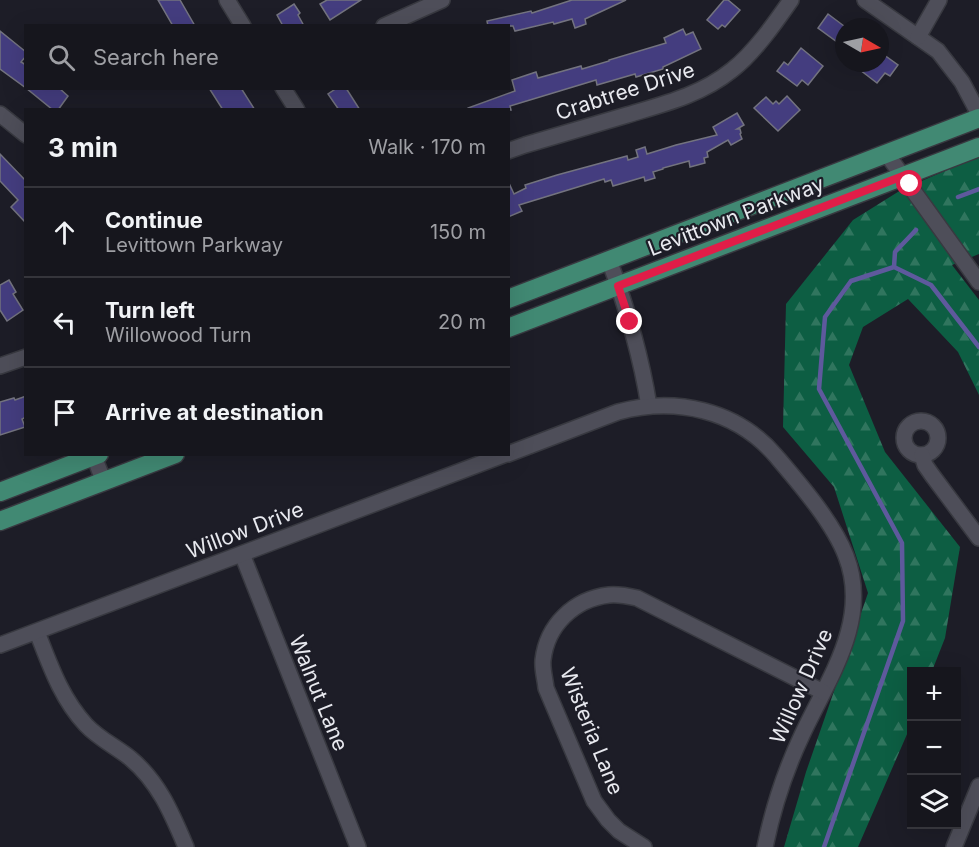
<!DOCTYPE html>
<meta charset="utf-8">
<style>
body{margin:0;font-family:Inter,sans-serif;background:#1f1f26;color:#f1f3f6}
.controls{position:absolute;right:18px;bottom:18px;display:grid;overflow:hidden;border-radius:0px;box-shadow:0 6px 24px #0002}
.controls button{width:54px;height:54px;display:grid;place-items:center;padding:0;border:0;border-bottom:2px solid #35353b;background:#16161d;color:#f1f3f6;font:30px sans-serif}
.compass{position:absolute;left:835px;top:18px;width:54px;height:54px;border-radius:50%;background:#16161d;box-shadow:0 6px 24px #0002;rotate:99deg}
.stop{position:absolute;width:18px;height:18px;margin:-14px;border:4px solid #e11d48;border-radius:50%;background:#fff}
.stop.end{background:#e11d48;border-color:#fff;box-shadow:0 2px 6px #0008}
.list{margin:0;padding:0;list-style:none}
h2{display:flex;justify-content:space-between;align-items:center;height:78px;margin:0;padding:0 24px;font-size:26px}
h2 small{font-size:20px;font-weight:400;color:#9e9fa4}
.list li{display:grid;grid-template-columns:39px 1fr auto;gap:18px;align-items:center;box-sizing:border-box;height:90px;padding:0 24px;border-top:2px solid #35353b}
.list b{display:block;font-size:22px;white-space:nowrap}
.list p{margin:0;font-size:20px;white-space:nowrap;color:#9e9fa4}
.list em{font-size:20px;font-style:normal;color:#9e9fa4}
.icon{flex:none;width:33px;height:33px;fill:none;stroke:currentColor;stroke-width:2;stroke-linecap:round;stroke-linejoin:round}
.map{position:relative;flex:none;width:979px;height:847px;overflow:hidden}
.search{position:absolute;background:#16161d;box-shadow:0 6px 24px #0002;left:24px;top:24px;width:486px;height:66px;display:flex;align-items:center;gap:15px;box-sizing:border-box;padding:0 21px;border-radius:0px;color:#9e9fa4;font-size:22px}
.panel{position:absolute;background:#16161d;box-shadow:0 6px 24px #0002;left:24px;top:108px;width:486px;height:348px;border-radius:0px}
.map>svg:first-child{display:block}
.forest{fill:url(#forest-firs)}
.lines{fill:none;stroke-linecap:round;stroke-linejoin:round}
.stream{stroke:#5e599d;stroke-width:4.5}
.building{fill:#443d7f;stroke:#73737f;stroke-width:1.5}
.minor-casing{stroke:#383940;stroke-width:18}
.major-casing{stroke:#383940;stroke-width:21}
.minor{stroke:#4e4e59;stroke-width:15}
.major{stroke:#418973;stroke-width:18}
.route{stroke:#e11d48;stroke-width:8}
.labels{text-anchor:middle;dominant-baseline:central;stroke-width:4.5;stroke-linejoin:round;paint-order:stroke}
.street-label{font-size:21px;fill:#e8e9ef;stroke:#1d1d27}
</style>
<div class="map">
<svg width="979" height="847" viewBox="0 0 979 847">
<defs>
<pattern id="forest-firs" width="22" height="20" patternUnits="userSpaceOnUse" patternTransform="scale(1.5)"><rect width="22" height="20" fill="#0d5e43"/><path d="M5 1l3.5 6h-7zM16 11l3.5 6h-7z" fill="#30755e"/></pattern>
</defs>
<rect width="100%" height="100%" fill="#1d1d27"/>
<path class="forest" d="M979 156V254L952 265 979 300V395L958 352 908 299 863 327 849 365 885 452 960 547 945 638 932 671 912 672 911 725 858 847H784L806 772 868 593 834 487 783 427 786 304 853 220 901 190Z"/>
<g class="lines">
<g class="stream">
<path d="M958 197 979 189"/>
<path d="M894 267 895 252 916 230"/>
<path d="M824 847 903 621 902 543 819 389 825 317 851 281 894 267 931 285 979 347"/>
</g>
</g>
<g class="building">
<path d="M158 0H180L195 26H173Z"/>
<path d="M327 0H361L330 20 320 4Z"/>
<path d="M572 0H626L585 19 586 24 575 28 572 19 554 24 553 22 515 31 513 26H488L487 21 531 11 532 13Z"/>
<path d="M724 0H728L740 10 725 27 722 25 718 29 707 20Z"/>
<path d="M294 4 300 13 298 15 304 26H283L277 15Z"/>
<path d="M828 14 844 26V47L818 28Z"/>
<path d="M683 29 686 35 693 32 701 49 663 67V69L636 77 635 74 597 85 596 80 510 106 511 110H468V108L515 91 512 80 536 72 538 78 581 66 582 69 609 61V60L666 43 664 38Z"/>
<path d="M0 31 26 52V56L21 62 26 65V88L0 69Z"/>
<path d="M801 48 823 66 808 85 802 80 797 86 777 71 784 62 788 65Z"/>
<path d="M880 52 898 65 890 76 885 73 877 83 851 63H880Z"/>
<path d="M26 88H59L68 96 58 110H53Z"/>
<path d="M209 88H241L255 110H223Z"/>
<path d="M337 88H346L360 110H339L328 94Z"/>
<path d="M787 96 800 110 778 131 754 108 766 97 773 104 776 101 779 104Z"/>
<path d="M737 113 744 125 737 129H740L741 133 740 134 742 139 731 145 728 140 707 152 708 157 704 158 705 163 690 167 689 161 663 168V169L653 172 655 178 645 181 644 177 613 186 611 180 605 182 604 179 519 205 522 211 508 217V181L514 194 526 188 525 185 557 175 627 156 628 160 638 157 636 150 645 147 647 154 676 145 717 135 713 127Z"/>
<path d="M0 154 26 181V223L11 207 18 200 0 181Z"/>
<path d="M9 280 16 292 13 294 23 310 7 321 0 310V285Z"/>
<path d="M26 396V417L22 419 25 427 0 435V402L14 398 15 400Z"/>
</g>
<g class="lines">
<defs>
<g id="minor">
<path d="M227 0 243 26"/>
<path d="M865 0 938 51 962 82 979 114"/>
<path d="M384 26 442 0"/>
<path d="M918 37 939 0"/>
<path d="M283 88 297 110"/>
<path d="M0 114 26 135"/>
<path d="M508 151 525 145C559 135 593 125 627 115 664 104 701 95 732 70 754 53 775 23 791 0"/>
<path d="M886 153 979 282"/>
<path d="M609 260C627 308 641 356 649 406"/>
<path d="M0 366 26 357"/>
<circle cx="921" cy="438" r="17"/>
<path d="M93 454 104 482"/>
<path d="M508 454 618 412C675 397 736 409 776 456 799 483 833 522 846 556 871 620 828 679 802 735 785 771 773 808 765 847"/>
<path d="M922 455 925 465 932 475 979 538"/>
<path d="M242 554 358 847"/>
<path d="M37 632C50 665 61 698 86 725 98 738 116 747 130 758 159 782 172 814 186 847"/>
<path d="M0 645 506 454"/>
<path d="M644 847 619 831 608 820 594 801 546 688C545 678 542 669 543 660 547 625 574 599 609 595 618 594 628 596 637 598L823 692"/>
<path d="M954 847 979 786"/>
</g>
<g id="major">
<path d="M508 299 979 118"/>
<path d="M508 328 979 147"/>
<path d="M0 492 99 454"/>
<path d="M0 521 175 454"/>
</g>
</defs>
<use href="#minor" class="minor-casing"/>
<use href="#major" class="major-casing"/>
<use href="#minor" class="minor"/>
<use href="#major" class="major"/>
</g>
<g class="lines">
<path class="route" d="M630 322 618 286 903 176 910 184"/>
</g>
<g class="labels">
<g class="street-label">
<text transform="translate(625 91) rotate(-18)">Crabtree Drive</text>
<text transform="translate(736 216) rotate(-21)">Levittown Parkway</text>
<text transform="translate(245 530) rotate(-21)">Willow Drive</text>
<text transform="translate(801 686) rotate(-66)">Willow Drive</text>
<text transform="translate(319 693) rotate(68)">Walnut Lane</text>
<text transform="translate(592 731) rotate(68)">Wisteria Lane</text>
</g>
</g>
</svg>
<div class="controls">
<button>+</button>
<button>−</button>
<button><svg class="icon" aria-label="layers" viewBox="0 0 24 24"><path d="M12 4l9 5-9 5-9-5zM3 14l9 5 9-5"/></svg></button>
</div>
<svg class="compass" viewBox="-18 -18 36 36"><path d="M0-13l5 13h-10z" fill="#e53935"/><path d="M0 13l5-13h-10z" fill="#9e9fa4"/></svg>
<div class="stop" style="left:910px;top:184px"></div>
<div class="stop end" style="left:630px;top:322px"></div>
<div class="search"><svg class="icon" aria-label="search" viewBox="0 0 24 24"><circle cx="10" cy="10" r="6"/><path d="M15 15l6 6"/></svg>Search here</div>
<section class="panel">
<h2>3 min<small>Walk · 170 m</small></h2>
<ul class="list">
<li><svg class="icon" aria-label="ahead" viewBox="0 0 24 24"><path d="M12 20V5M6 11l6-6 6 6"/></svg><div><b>Continue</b><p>Levittown Parkway</p></div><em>150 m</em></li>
<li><svg class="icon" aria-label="left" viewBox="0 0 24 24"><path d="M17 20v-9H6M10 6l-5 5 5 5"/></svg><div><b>Turn left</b><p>Willowood Turn</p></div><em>20 m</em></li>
<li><svg class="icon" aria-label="arrive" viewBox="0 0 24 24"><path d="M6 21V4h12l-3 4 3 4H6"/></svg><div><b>Arrive at destination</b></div></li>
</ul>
</section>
</div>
